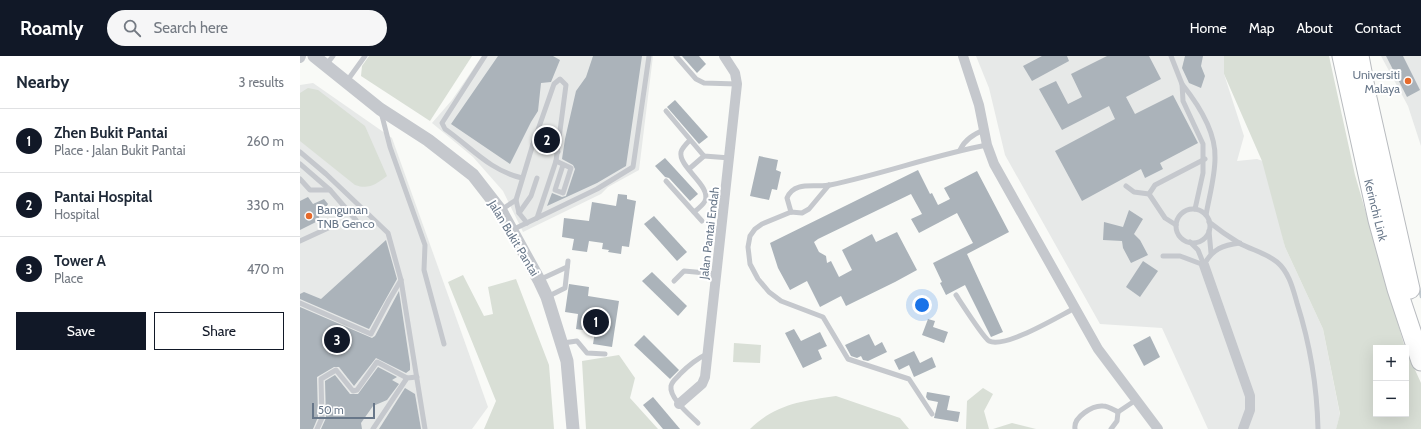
<!DOCTYPE html>
<meta charset="utf-8">
<style>
body{margin:0;font-family:Cabin,sans-serif;background:#f6f6f7;color:#1f2937}
.controls{position:absolute;right:12px;bottom:12px;display:grid;overflow:hidden;border-radius:0px;box-shadow:0 4px 16px #0002}
.controls button{width:36px;height:36px;display:grid;place-items:center;padding:0;border:0;border-bottom:1px solid #e0e1e3;background:#fff;color:#1f2937;font:20px sans-serif}
.scale{position:absolute;left:12px;bottom:10px;width:63px;box-sizing:border-box;padding-left:4px;border:2px solid #687789;border-top:0;font-size:11px;line-height:14px;white-space:nowrap;color:#687789;-webkit-text-stroke:3px #fff;paint-order:stroke}
.you{position:absolute;left:622px;top:249px;width:14px;height:14px;margin:-10px;border:3px solid #fff;border-radius:50%;background:#1a73e8;box-shadow:0 0 0 6px #1a73e833}
.badge{display:grid;place-items:center;width:26px;height:26px;border-radius:50%;background:#111827;color:#fff;font-size:13px;font-weight:700}
.pin{position:absolute;translate:-50% -50%;border:2px solid #fff;box-shadow:0 1px 4px #0006}
.list{margin:0;padding:0;list-style:none}
h2{display:flex;justify-content:space-between;align-items:center;height:52px;margin:0;padding:0 16px;font-size:17px}
h2 small{font-size:13px;font-weight:400;color:#747a83}
.list li{display:grid;grid-template-columns:26px 1fr auto;gap:12px;align-items:center;box-sizing:border-box;height:64px;padding:0 16px;border-top:1px solid #e0e1e3}
.list b{display:block;font-size:15px;white-space:nowrap}
.list p{margin:0;font-size:13px;white-space:nowrap;color:#747a83}
.list em{font-size:13px;font-style:normal;color:#747a83}
.actions{display:flex;gap:8px;padding:12px 16px}
.actions a{flex:1;padding:9px 0;border:1px solid #111827;border-radius:0px;text-align:center;font-size:14px;color:#111827}
.actions .main{background:#111827;color:#fff}
.icon{flex:none;width:22px;height:22px;fill:none;stroke:currentColor;stroke-width:2;stroke-linecap:round;stroke-linejoin:round}
.map{position:relative;flex:none;width:1121px;height:373px;overflow:hidden}
header{display:flex;align-items:center;gap:24px;box-sizing:border-box;height:56px;padding:0 20px;background:#111827;color:#fff}
header strong{font-size:19px}
nav{display:flex;gap:22px;margin-inline-start:auto;font-size:14px}
.search{width:280px;height:36px;background:#f6f6f7;display:flex;align-items:center;gap:10px;box-sizing:border-box;padding:0 14px;border-radius:22px;color:#747a83;font-size:15px}
main{display:flex}
aside{flex:1;background:#fff}
.map>svg:first-child{display:block}
.built{fill:#e7e9e8}
.green{fill:#d9dfd6}
.lines{fill:none;stroke-linecap:round;stroke-linejoin:round}
.stream{stroke:#bfc8ce;stroke-width:2.5}
.building{fill:#abb3ba}
.motorway-casing{stroke:#b8bbbf;stroke-width:21}
.service{stroke:#c5c8cd;stroke-width:5}
.minor{stroke:#c5c8cd;stroke-width:10}
.tertiary{stroke:#c5c8cd;stroke-width:13}
.motorway{stroke:#fff;stroke-width:19}
.poi-dot{fill:#e66a2b;stroke:#fff;stroke-width:1.5}
.labels{text-anchor:middle;dominant-baseline:central;stroke-width:4;stroke-linejoin:round;paint-order:stroke}
.poi-label{font-size:12px;fill:#687789;stroke:#fff;text-anchor:end}
.street-label{font-size:12px;fill:#687789;stroke:#fff}
</style>
<header>
<strong>Roamly</strong>
<div class="search"><svg class="icon" aria-label="search" viewBox="0 0 24 24"><circle cx="10" cy="10" r="6"/><path d="M15 15l6 6"/></svg>Search here</div>
<nav><a>Home</a><a>Map</a><a>About</a><a>Contact</a></nav>
</header>
<main>
<aside>
<h2>Nearby<small>3 results</small></h2>
<ul class="list">
<li><span class="badge">1</span><div><b>Zhen Bukit Pantai</b><p>Place · Jalan Bukit Pantai</p></div><em>260 m</em></li>
<li><span class="badge">2</span><div><b>Pantai Hospital</b><p>Hospital</p></div><em>330 m</em></li>
<li><span class="badge">3</span><div><b>Tower A</b><p>Place</p></div><em>470 m</em></li>
</ul>
<div class="actions"><a class="main">Save</a><a>Share</a></div>
</aside>
<div class="map">
<svg width="1121" height="373" viewBox="0 0 1121 373">
<rect width="100%" height="100%" fill="#f9faf7"/>
<g class="built">
<path d="M182 0H353L339 114 308 131 301 138 223 176 203 135 173 101 132 67 152 44Z"/>
<path d="M676 0H924V18L944 80 937 105 957 103 966 106 985 191 1023 273 1040 359 1036 373H908L862 272 800 268 705 99 689 32Z"/>
<path d="M1081 0H1121V90L1108 50Z"/>
<path d="M13 27 92 82 188 351 172 373H0V29Z"/>
</g>
<g class="green">
<path d="M69 0H172L130 65 61 20 62 10Z"/>
<path d="M924 0H1029L1055 119 1105 292H1076V358H1106V294L1121 327V373H1036L1040 358 1023 273 985 191 962 105 924 18Z"/>
<path d="M8 32 18 34 65 70 87 120C76 128 69 134 55 129L0 85V37Z"/>
<path d="M163 219 184 260 193 258 188 231 216 223 249 309 254 373H184L196 345 148 226Z"/>
<path d="M434 287 461 289 460 307 433 306Z"/>
<path d="M319 299 335 322 330 342 358 373H286L282 305Z"/>
<path d="M683 332 693 338 684 355 689 373H666L667 345Z"/>
<path d="M536 340 600 362 609 373H450C476 348 502 345 536 340Z"/>
<path d="M712 367 736 373H693Z"/>
</g>
<g class="lines">
<path class="stream" d="M1119 232 1121 241"/>
</g>
<g class="building">
<path d="M198 0H253L260 4 251 26 241 27 238 55 231 66 210 108 151 68Z"/>
<path d="M293 0H342L326 110 297 127 247 150 252 137 262 141 266 140 275 113 273 109 262 103 265 83 276 35 286 21Z"/>
<path d="M382 0H399L406 8 397 17Z"/>
<path d="M742 0H767L769 5 732 25 723 10Z"/>
<path d="M807 0H849L861 23 826 41 835 58 873 39 898 87 860 107 863 113 845 122 841 113 782 145 755 95 815 63 809 50 762 74 739 33 756 25 768 48 782 41 771 18Z"/>
<path d="M885 0H903L901 10 905 20 901 32 889 27 882 12Z"/>
<path d="M1086 0H1103L1120 34 1107 41Z"/>
<path d="M375 44 408 81 399 88 367 51Z"/>
<path d="M459 100 478 104 476 114 481 116 477 134 472 133 469 144 450 140Z"/>
<path d="M365 102 398 138 390 145 369 122 365 121 355 110Z"/>
<path d="M618 114 630 138 632 137 638 149 650 143 644 132 677 115 709 176 667 198 703 276 691 281 665 229 646 239 640 227 642 226 633 207 673 187 657 157 619 177 611 163 622 158 611 138 518 183 514 186 519 196 526 200 527 207 531 205 539 221 552 214 542 194 572 178 576 186 597 176 617 214 595 226 546 250 541 240 520 251 507 225 490 234 478 212 470 187Z"/>
<path d="M318 138 327 139V143L336 145 329 191 322 190 321 198 308 196 309 194 302 193 303 187 289 185 287 196 272 194 274 183 262 181 264 162 289 165 292 146 316 150Z"/>
<path d="M8 141 13 148 24 143 28 148 26 151 17 156 20 164 0 174V145Z"/>
<path d="M829 154 843 163 834 178 840 184 848 199 831 207 823 192 822 185 803 184 804 166 823 171Z"/>
<path d="M354 160 387 196 377 205 344 168Z"/>
<path d="M86 184 97 223 69 273 0 243V238L4 236 21 243Z"/>
<path d="M843 205 858 215 840 241 826 231Z"/>
<path d="M352 216 387 250 378 260 342 225Z"/>
<path d="M269 228 289 231 288 240 319 245 312 291 293 288 295 276 276 273 278 258 265 256Z"/>
<path d="M99 235 110 308V314L106 317 76 302 54 330 39 311H34L17 321 18 361 13 373H0V251L72 282 75 280Z"/>
<path d="M628 263 635 265 633 271 648 276 644 287 622 279Z"/>
<path d="M494 273 501 285 520 276 527 290 518 294 522 303 503 312 485 277Z"/>
<path d="M569 278 575 290 582 286 587 296 568 305 563 304 561 300 557 302 551 300 545 289Z"/>
<path d="M344 279 379 314 370 323 334 289Z"/>
<path d="M850 280 860 301 844 310 833 289Z"/>
<path d="M614 295 620 307 632 301 636 311 614 321 609 309 599 314 594 304Z"/>
<path d="M78 311 97 321 92 324 99 328 87 344 73 350 61 367 62 373H21L26 362 25 325 35 319 50 338H58Z"/>
<path d="M105 332 115 338 121 373H79Z"/>
<path d="M627 336 650 340 647 354 660 356 658 366 634 362 638 346 628 344 626 341Z"/>
<path d="M353 341 380 373H363L343 349Z"/>
</g>
<g class="lines">
<defs>
<g id="motorway">
<path d="M1042 0 1078 164 1097 233 1121 305"/>
<path d="M1059 0 1067 42 1110 233"/>
</g>
</defs>
<use href="#motorway" class="motorway-casing"/>
<g class="service">
<path d="M185 0 142 67 145 73C172 92 189 114 222 122"/>
<path d="M376 0 396 23 404 27 437 28"/>
<path d="M871 0 882 28"/>
<path d="M26 9 33 0"/>
<path d="M47 25 65 0"/>
<path d="M366 55 404 100 430 102"/>
<path d="M81 56 90 91 125 189 124 214 144 288"/>
<path d="M390 84C387 87 382 92 381 96 378 111 412 130 405 145 403 149 398 153 394 156"/>
<path d="M233 88 258 96"/>
<path d="M660 94C665 83 674 78 684 74"/>
<path d="M0 96 26 118 88 177 101 224 125 373"/>
<path d="M256 105 271 112 263 137 255 134 263 109"/>
<path d="M0 108 30 134"/>
<path d="M389 113 404 100"/>
<path d="M0 123 10 134H30L56 164"/>
<path d="M366 125 402 165"/>
<path d="M529 129 509 153 502 157 491 156 462 168 455 173 450 180 448 191 450 208 458 223 469 236 481 245 523 261 548 303 609 323 632 358"/>
<path d="M826 130 834 136 849 138"/>
<path d="M216 144 219 157 227 167"/>
<path d="M895 153 903 117V88L883 45 882 28C898 48 916 75 915 102 915 121 909 141 906 159"/>
<circle cx="893" cy="170" r="17"/>
<path d="M201 154 216 144 233 88 254 28 260 23 266 29 256 105 237 162 212 174"/>
<path d="M491 156 487 142C494 124 516 132 530 129 583 118 634 99 687 89"/>
<path d="M219 157 231 140 237 122"/>
<path d="M237 162 297 133 333 111 349 0"/>
<path d="M909 166C919 174 929 181 939 187 952 194 966 197 977 206 989 216 993 233 997 247 1010 288 1017 330 1018 373"/>
<path d="M876 169 865 162 849 138 855 129 905 103"/>
<path d="M909 175 911 197"/>
<path d="M0 185 37 168"/>
<path d="M890 186 898 194 904 209"/>
<path d="M863 200H880L904 209"/>
<path d="M904 209C912 193 923 189 940 187"/>
<path d="M239 224 267 211"/>
<path d="M374 225 384 215 417 218"/>
<path d="M656 239C662 248 683 281 689 285 705 293 759 260 775 252"/>
<path d="M247 241 265 232 268 205"/>
<path d="M0 247 71 278 89 244 101 224"/>
<path d="M263 287 277 285 287 297 305 298"/>
<path d="M818 356 836 344"/>
<path d="M398 367C390 359 369 342 371 330 372 325 377 322 380 318 389 309 396 303 407 298"/>
<path d="M17 373 22 362 21 323 36 314 53 335 57 334 77 306 107 322"/>
<path d="M73 373 107 322 117 321"/>
<path d="M775 373C773 361 793 349 803 350 808 350 814 354 818 356"/>
<path d="M811 373 817 365 818 356"/>
</g>
<g class="minor">
<path d="M663 0 679 49 687 89 694 108 798 293 858 373"/>
<path d="M0 2 1 0"/>
<path d="M904 209 950 340V354L943 373"/>
<path d="M379 348 402 328 405 321 437 28 435 17 424 0"/>
</g>
<path class="tertiary" d="M14 0 80 53 128 84 173 119 201 155 239 224 247 241 267 305 273 373"/>
<use href="#motorway" class="motorway"/>
</g>
<g class="poi-dot">
<circle cx="1108" cy="25" r="4"/>
<circle cx="9" cy="160" r="4"/>
</g>
<g class="labels">
<g class="poi-label">
<text x="1100" y="18">Universiti<tspan x="1100" dy="14">Malaya</tspan></text>
<text x="17" y="153" text-anchor="start">Bangunan<tspan x="17" dy="14">TNB Genco</tspan></text>
</g>
<g class="street-label">
<text transform="translate(1076 154) rotate(76)">Kerinchi Link</text>
<text transform="translate(409 177) rotate(-83)">Jalan Pantai Endah</text>
<text transform="translate(214 182) rotate(59)">Jalan Bukit Pantai</text>
</g>
</g>
</svg>
<div class="controls">
<button>+</button>
<button>−</button>
</div>
<div class="scale">50 m</div>
<div class="you"></div>
<div class="pin badge" style="left:296px;top:266px">1</div>
<div class="pin badge" style="left:247px;top:84px">2</div>
<div class="pin badge" style="left:37px;top:284px">3</div>
</div>
</main>
